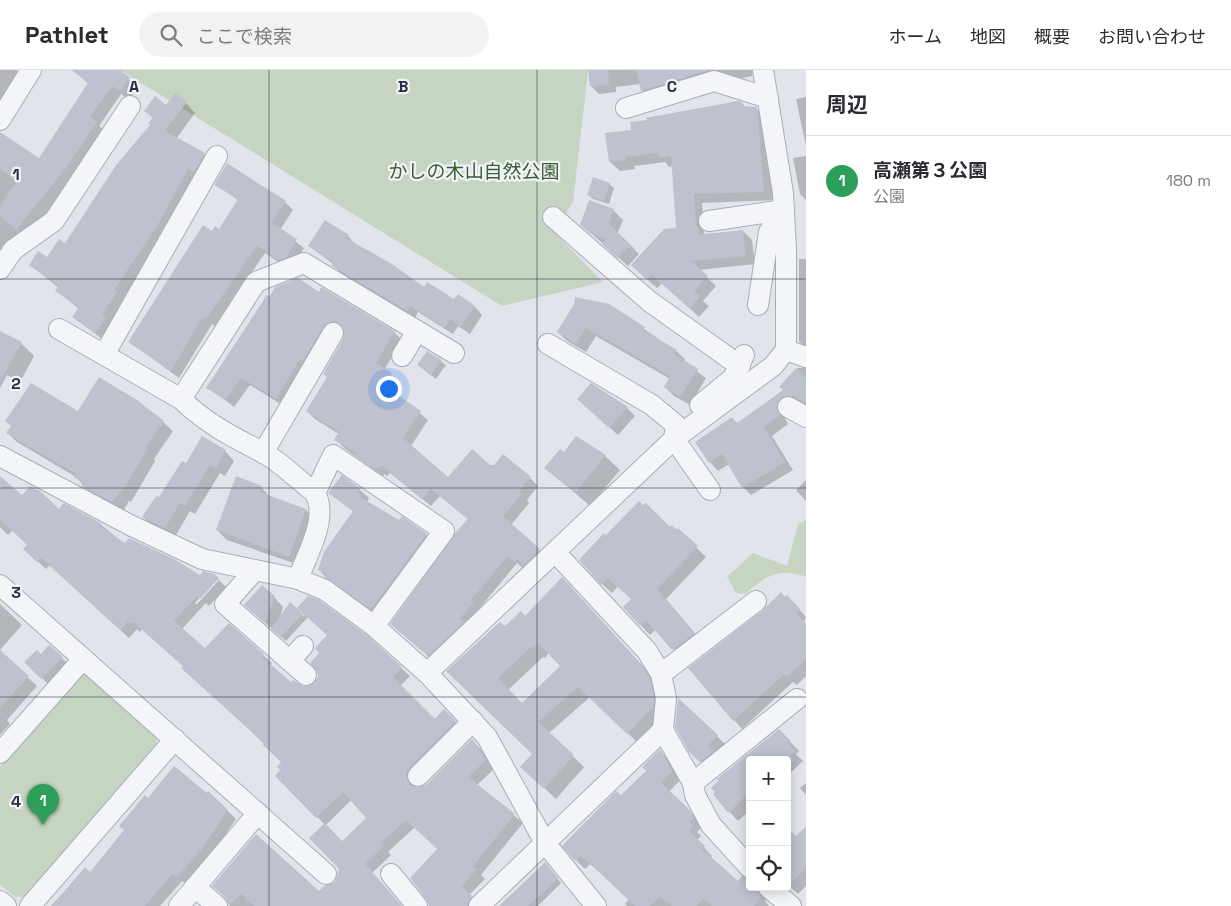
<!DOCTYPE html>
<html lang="ja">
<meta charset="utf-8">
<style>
body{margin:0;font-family:"Space Grotesk","Noto Sans JP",sans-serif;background:#f2f2f3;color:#2b2b33}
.controls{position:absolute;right:15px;bottom:15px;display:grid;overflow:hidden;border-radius:5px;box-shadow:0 2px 12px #0003}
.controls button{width:45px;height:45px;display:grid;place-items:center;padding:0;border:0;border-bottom:1px solid #e1e1e2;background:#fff;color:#2b2b33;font:25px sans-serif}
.you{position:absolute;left:388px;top:318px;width:18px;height:18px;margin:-12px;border:4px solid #fff;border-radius:50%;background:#1a73e8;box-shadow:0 0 0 8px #1a73e833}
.badge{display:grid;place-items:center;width:32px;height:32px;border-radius:50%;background:#0f766e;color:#fff;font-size:16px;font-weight:700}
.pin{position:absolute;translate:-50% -41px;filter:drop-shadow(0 1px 2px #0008)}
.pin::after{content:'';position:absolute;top:26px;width:18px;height:15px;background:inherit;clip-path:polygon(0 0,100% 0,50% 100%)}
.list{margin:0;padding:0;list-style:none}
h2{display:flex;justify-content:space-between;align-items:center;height:65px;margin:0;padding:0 20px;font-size:21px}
h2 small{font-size:16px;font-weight:400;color:#7c7c81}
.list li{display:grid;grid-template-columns:32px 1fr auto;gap:15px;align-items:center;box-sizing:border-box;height:90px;padding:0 20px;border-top:1px solid #e1e1e2}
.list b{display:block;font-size:19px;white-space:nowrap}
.list p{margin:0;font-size:16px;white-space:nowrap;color:#7c7c81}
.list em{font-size:16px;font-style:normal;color:#7c7c81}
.icon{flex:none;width:28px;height:28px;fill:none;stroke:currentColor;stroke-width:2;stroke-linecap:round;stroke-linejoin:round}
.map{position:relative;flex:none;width:806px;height:836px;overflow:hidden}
header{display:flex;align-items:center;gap:30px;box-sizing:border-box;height:70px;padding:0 25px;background:#fff;border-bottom:1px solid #e1e1e2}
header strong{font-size:24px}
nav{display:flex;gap:28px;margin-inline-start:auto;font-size:18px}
.search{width:350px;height:45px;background:#f2f2f3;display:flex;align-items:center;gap:12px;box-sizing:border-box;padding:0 18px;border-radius:28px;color:#7c7c81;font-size:19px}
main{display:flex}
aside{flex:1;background:#fff}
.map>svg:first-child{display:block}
.green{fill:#c5d5c1}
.shadow{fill:#0003;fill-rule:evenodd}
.building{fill:#bec2ce;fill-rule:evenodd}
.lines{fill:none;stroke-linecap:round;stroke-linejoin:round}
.minor-casing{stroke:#aaaeb9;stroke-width:22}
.minor{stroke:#f4f5f8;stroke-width:20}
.grid{fill:none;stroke:#282f43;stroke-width:1;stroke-opacity:0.55}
.labels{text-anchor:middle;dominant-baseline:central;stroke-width:4.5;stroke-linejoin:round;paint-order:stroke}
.park-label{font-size:19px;fill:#386034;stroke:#f1f3f8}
.grid-label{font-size:16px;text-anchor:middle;font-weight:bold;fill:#282f43;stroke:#f1f3f8;stroke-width:4.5;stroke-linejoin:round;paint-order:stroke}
</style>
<header>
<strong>Pathlet</strong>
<div class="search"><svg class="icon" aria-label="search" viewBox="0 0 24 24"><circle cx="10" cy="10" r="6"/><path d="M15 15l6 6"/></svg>ここで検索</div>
<nav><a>ホーム</a><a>地図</a><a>概要</a><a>お問い合わせ</a></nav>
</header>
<main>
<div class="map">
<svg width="806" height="836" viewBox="0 0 806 836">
<rect width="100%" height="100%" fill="#e1e4eb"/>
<g class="green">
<path d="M120 0H588L573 132 554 162 603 212 502 236Z"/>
<path d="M806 450V507C778 497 766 506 745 524L736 523 727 507 753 483 787 496 798 454Z"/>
<path d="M81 605H90L155 663 157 673 25 827H15L0 814V697Z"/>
</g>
<g class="shadow">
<path d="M0 0H16L23 8 0 48Z"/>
<path d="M73 0H117L138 17 129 30 121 24 99 56 106 62 75 107 26 168 0 189V63L39 90 89 14Z"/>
<path d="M594 0H763L752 3V6L650 28 642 20 640 14 616 17V22L599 24 591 16Z"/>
<path d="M806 27V76L796 29Z"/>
<path d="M186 33 195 43 176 69 204 84 213 94 123 229 126 232 105 271 73 247 79 239 57 221 59 218 30 195 47 189 65 175 151 56 154 49 145 41Z"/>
<path d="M742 33 746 38H756L766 48 773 130 702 133 704 164 743 161 752 170 755 194 699 200 716 216 703 231 709 236 699 247 662 213 657 218 641 204 677 159 673 96 669 97 665 92 634 96 635 99 620 101 610 92 607 64 632 61Z"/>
<path d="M806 86V130L800 124 793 88Z"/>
<path d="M216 114 285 132 293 140 280 160 304 178 294 195 287 198 265 183 215 256 212 254 179 308 130 272 212 163 220 160 239 131Z"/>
<path d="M609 114 614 118 609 134 593 129 589 125Z"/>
<path d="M613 140 623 150 617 164 639 184 628 196 582 155Z"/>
<path d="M348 166 355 174 425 218 455 231 458 226 475 237 482 245 470 264 458 256 453 264 418 242 415 248 341 204 334 195 310 176Z"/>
<path d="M799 189H806V278L799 271Z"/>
<path d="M319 223 394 262 402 270 384 300 399 312 393 321 428 350 411 376 448 408 489 396 530 408 538 416 527 430 529 433 511 455 547 488 524 499 517 493 479 539 481 541 436 593 392 554 469 450 440 426 431 436 390 403 387 406 385 404 383 406 344 378 336 369 339 364 315 349 307 341 328 308 345 269 344 260 331 265 284 336 250 315 234 337 208 317Z"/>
<path d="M609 235 676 281 685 289 684 292 706 308 690 335 674 326 665 317 670 309 596 266 586 282 567 271 558 262Z"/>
<path d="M0 262 21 273 34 286 20 312 7 305 0 318Z"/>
<path d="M428 283 446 295 436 309 423 299Z"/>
<path d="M798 298H806V336L784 346 788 354 772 366 793 400 751 425 743 417 729 394 718 401 710 392 732 348 738 354 784 320 781 317Z"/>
<path d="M591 315 627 338 635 346 618 365 587 337Z"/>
<path d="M78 343 163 352 173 361 154 389 155 391 131 432 129 431 123 441 92 425 76 407 17 372 8 363Z"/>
<path d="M577 368 605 386 620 400 590 436 546 398 564 384Z"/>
<path d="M225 381 234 391 225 406 220 403 195 444 190 441 175 467 153 457 143 447 187 395Z"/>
<path d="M0 407 22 426 100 454 126 475 200 507 214 505 226 517 209 536 206 533 182 559 205 580 229 555 263 585 272 593 270 596 291 614 310 618 319 607 321 583 328 566 308 547 286 571 255 544 274 527 283 537 280 547 290 534 304 546 305 545 401 598 410 606 400 616 435 651 444 641 463 660 417 707 415 719 427 716 472 670 485 684 494 699 477 715 523 753 481 805 485 809 469 825 479 836H429L439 780 415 757 388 782 391 785 372 803 401 836H230L229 831 213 816 319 823 336 813 340 799 325 755 277 706 282 700 283 692 184 597 142 559 140 562 137 559 129 568 50 495 46 499 33 487 28 475 13 460 8 465 0 457ZM215 510H219L197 534 195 533ZM351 730 368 748 342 772 326 755Z"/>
<path d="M806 410V431L796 420Z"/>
<path d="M261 417 270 427 306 440 315 449 299 495 227 470 217 460Z"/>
<path d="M360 420 369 428 367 433 426 465 435 473 380 547 334 515 319 500 354 442 330 423Z"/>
<path d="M670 459 678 460 706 487 666 529 703 573 683 589 656 559 650 565 624 537 632 529 618 516 612 523 602 514 606 467Z"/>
<path d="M573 520 651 605 664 650 639 674 590 627 549 663 584 697 556 729 533 707 534 684 459 612 505 558ZM549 583 562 596 522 634 508 620 543 587 545 588Z"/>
<path d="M0 534 22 555 0 580Z"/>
<path d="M796 536 806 547 804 552 806 554V606L797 615 793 612 742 659 734 650Z"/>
<path d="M0 582 37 616 7 650 10 654 0 665Z"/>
<path d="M62 588 71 597 51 617 26 592Z"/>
<path d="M679 630 726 675 710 700 700 691Z"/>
<path d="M779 660 799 681 796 684 803 691 787 706V690H750V740L738 751 714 725Z"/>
<path d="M660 681 669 690 680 710 669 722 698 749 702 757 697 762 701 766 697 770 712 786 710 788 738 812 742 808 750 810V817H769L765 831 769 836H627L625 834 629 829 594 797 590 794 585 799 576 790 621 727 648 701Z"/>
<path d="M806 713V725L800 718Z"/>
<path d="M208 723 236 749 209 789 186 814 182 811 160 836H51L85 799 90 804 148 730Z"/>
<path d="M806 758V816L798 824 787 814 796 768Z"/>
<path d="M545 793 561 813 538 836H499Z"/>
</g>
<g class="building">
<path d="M72 0H123L122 2 130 7 120 22 112 16 90 47 97 52 66 98 16 160 0 146V135L17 112 0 98V62L39 88 88 13Z"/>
<path d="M588 0H608L609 15 590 16Z"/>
<path d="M636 0H709L641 21Z"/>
<path d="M175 23 187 32 165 61 205 83 194 102 188 99 159 153 114 220 117 222 102 245 106 248 95 263 72 247 79 237 55 221 59 216 29 195 38 181 47 187 59 169 65 173 117 94 150 55 148 54 153 47 144 41 155 26 166 35Z"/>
<path d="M738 31 742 32 743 36 757 37 764 122 694 124 696 156H698L699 165 743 160 746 186 691 191 708 206 694 221 700 226 690 239 652 205 647 210 631 195 664 159 676 158 671 86 659 88 658 83 626 87V90L609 92 605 63 631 60 630 52 647 50 646 48Z"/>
<path d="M227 93 286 131 272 153 297 169 286 188 278 190 257 176 206 249 203 247 171 301 128 272 203 155 212 161 215 156 219 159 238 129 214 115Z"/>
<path d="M593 107 610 113 604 131 587 125Z"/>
<path d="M589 130 614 139 609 154 636 180 628 177 617 188 602 174 606 169 590 163 580 155Z"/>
<path d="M325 150 349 165 346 168 392 194 424 217 427 212 454 229 458 224 475 236 461 257 450 249 445 258 410 236 407 241 332 196 334 193 308 176Z"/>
<path d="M298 208 319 222 321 217 395 261 376 293 392 303 385 313 391 316 389 319 421 341 403 368 448 407 472 379 490 395H494L503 384 531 407 519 421 522 424 503 446 540 479 524 495 517 489 515 492 508 486 471 530 474 532 460 548 464 552 428 586 390 554 455 463 468 449 431 419 422 429 381 395 379 399 376 397 375 399 355 386 357 383 334 370 339 362 306 341 327 307 323 304 343 269V257L334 251 323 257 303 291 300 289 276 329 241 308 225 330 206 318 267 225 270 226 275 217Z"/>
<path d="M575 227 609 234 645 257 643 260 677 280 674 284 698 299 680 327 664 317 670 306 586 258 576 274 557 262 574 234Z"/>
<path d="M0 261 22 272 0 312Z"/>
<path d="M427 281 442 290 431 305 417 295Z"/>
<path d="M796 298 806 307V333L793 326 782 327 776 337 780 345 764 357 785 392 742 418 722 384 709 393 695 372 732 347 736 354 783 320 779 317Z"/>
<path d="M99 307 137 330 164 351 145 379 147 380 121 423 119 422 113 432 81 416 84 413 74 407 76 404 6 363 11 356 5 351 31 313 78 341Z"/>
<path d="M591 313 628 337 609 358 577 329Z"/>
<path d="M202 366 226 380 216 398 210 395 185 436 180 433 165 458 142 447 154 429 157 426 159 427 182 391 186 393Z"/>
<path d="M576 366 606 385 575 423 544 398 560 379 564 382Z"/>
<path d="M342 405 361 419 358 423 361 425 360 427 399 450 402 446 427 464 371 539 324 507 327 504 318 500 324 482 353 441 328 423Z"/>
<path d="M0 406 22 425 30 416 40 421 59 439 64 433 101 453 99 456 125 473 129 468 174 489 200 505 203 501 214 504 219 508 200 529 197 526 174 551 205 578 229 553 264 584 262 587 291 612 293 610 303 616H310L318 607 317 601 310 593 319 583 315 578 327 565 297 538 308 526 319 530 367 565 402 597 393 607 435 649 444 639 456 651 409 698 406 703 409 714 415 718 426 715 472 669 486 690 468 707 515 744 473 796 477 799 462 816 472 826 467 836H429L426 829 410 808 437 779 406 750 381 773 384 776 365 794 402 836H254L241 824 229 836 225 827 212 816 256 764 319 821 324 816 335 812 339 799 309 768 325 753 342 771 366 748 343 722 316 748 275 706 280 700 277 697 281 692 263 675 264 673 181 598 183 596 133 552 131 554 128 551 120 560 41 488 37 492 23 479 27 475 0 449Z"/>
<path d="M236 406 262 416 259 422 306 439 289 487 216 460Z"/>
<path d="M639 431 643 435 646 433 670 457 672 455 677 460 678 458 698 476 657 519 695 563 672 580 646 550 640 556 623 537 631 529 608 508 601 515 579 490 604 463 606 465Z"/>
<path d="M562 507 640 593 650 608 654 629 653 640 651 639 627 664 578 617 574 620 538 652 574 685 544 719 520 697 532 684 446 601 500 552 505 556 521 541 525 546ZM538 573 560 596 522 633 498 608 531 577 533 578Z"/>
<path d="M262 515 275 526 265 553 244 535Z"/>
<path d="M781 522 785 527 787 525 800 539 796 543 806 554V589L787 607 784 604 733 651 688 598 763 540Z"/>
<path d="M290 532 303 544 281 567 271 559Z"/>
<path d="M49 575 63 587 41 609 24 592 37 580 41 584Z"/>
<path d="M0 580 29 606 0 638Z"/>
<path d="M678 628 718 665 708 675 714 681 700 692 689 682 675 657Z"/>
<path d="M779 659 791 671 788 673 795 681 785 690H750V722L728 743 713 724 715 722 711 718 718 711 717 709Z"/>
<path d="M660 679 672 701 661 713 689 739 694 748 689 752 693 756 689 761 705 776 702 779 738 811 742 806 750 810V817H756L761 827 754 836H712L703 829 697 836H672L660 827 650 836H635L584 788 580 786 575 791 562 776 616 721 621 725 646 701 642 697Z"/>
<path d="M174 696 207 723 208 721 228 740 201 780 177 807 173 803 145 836H52L85 797 90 802 124 760 119 756 145 725 148 728Z"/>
<path d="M806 756V798L787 817V757L796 766Z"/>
<path d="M545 792 558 808 547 819 528 836H500Z"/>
</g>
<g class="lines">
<defs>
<g id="minor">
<path d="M626 38 714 11 768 28"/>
<path d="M0 50 31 0"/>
<path d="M553 147 649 231 740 296"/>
<path d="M709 151 784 140"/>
<path d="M0 199 13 180 54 151 130 36"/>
<path d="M758 235 769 162 784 140"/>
<path d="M59 259 181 329C205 353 233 367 262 382 281 392 298 410 315 423 329 448 307 484 298 509"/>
<path d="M548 274 652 335 676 355"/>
<path d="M786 280 806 287"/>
<path d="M105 283 217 86"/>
<path d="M402 286 417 261"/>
<path d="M181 329 256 212 304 193 454 283"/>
<path d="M700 335 733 308 744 285"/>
<path d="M788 337 806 347"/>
<path d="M676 356 674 369 710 420"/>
<path d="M263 383 333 263"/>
<path d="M0 386 130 455 202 489 298 509 325 520 374 556 427 603 487 667 545 773 596 836"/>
<path d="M315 423 333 385 444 461 374 556"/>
<path d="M254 501 225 534 306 605"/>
<path d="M0 515 326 804"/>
<path d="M290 591 303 576"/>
<path d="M427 603 674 369 773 296 786 280V179L783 123 763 0"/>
<path d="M661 604 756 531"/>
<path d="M663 660 693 713 695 725 711 755 750 798"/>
<path d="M0 683 83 589"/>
<path d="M418 706 473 651"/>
<path d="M693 713 797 629"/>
<path d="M391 804 417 836"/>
<path d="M195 817 217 836"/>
<path d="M768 817 791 836"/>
<path d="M0 831 6 836"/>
<path d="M30 836 175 669"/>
<path d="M179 836 258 743"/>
<path d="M479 836 663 660 666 628 661 604 647 581 555 482"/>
</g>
</defs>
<use href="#minor" class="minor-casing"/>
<use href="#minor" class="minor"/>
</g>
<path class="grid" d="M269 0V836M537 0V836M0 209H806M0 418H806M0 627H806"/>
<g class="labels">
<g class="park-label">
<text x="474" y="101">かしの木山自然公園</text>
</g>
</g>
<g class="grid-label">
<text x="134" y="22">A</text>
<text x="403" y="22">B</text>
<text x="672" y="22">C</text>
<text x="16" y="110">1</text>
<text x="16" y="319">2</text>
<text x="16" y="528">3</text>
<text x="16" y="737">4</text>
</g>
</svg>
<div class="controls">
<button>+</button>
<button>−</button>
<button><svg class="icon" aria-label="locate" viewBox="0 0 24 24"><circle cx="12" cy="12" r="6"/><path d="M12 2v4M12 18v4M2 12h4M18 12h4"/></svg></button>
</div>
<div class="you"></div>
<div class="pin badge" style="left:43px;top:755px;background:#2e9e5b">1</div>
</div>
<aside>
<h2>周辺<small></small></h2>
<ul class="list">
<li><span class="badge" style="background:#2e9e5b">1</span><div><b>高瀬第３公園</b><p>公園</p></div><em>180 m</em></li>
</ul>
</aside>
</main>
